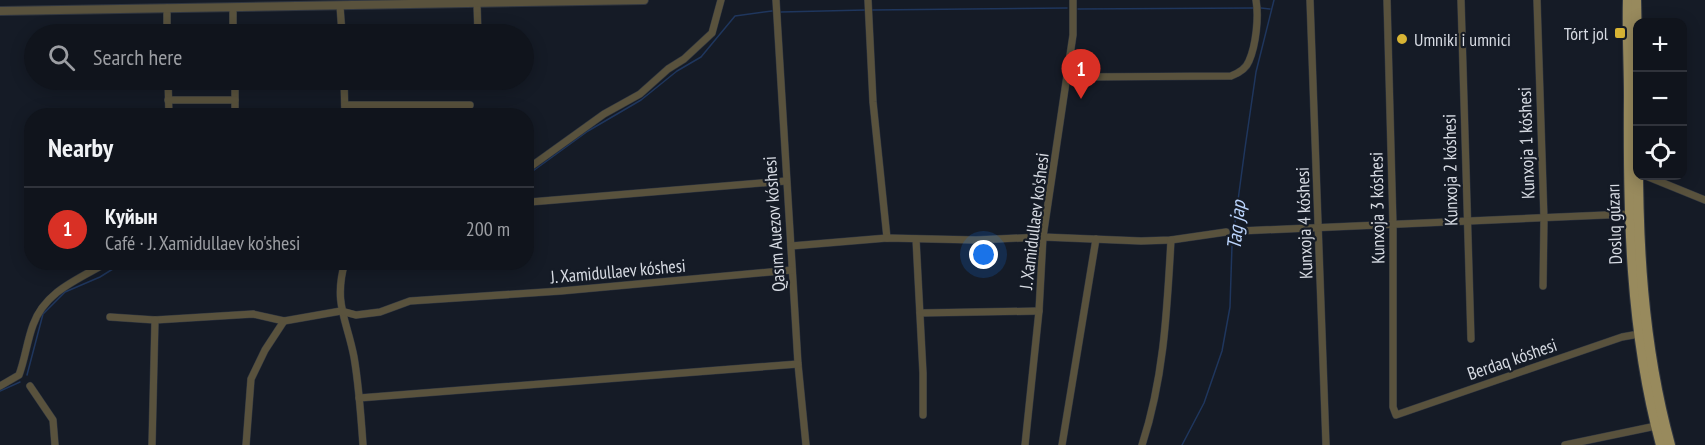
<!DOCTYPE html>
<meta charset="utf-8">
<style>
body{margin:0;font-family:"PT Sans Narrow",sans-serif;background:#1e2129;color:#f1f3f6}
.controls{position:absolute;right:18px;top:18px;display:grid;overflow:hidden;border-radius:12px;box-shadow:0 3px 15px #0003}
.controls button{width:54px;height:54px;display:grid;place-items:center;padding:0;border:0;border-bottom:2px solid #30333b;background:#10141c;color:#f1f3f6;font:30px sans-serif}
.you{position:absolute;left:984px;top:255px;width:21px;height:21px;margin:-15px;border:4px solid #fff;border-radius:50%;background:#1a73e8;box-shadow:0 0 0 9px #1a73e833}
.badge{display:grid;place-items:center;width:39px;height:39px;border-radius:50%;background:#d93025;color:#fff;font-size:20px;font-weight:700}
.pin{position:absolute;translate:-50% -50px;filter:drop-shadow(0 2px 3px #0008)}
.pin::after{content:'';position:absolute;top:32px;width:21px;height:18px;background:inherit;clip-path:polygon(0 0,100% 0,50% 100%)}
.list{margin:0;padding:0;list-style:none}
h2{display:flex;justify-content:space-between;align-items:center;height:78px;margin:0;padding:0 24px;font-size:26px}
h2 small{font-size:20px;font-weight:400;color:#9c9ea3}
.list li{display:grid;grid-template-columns:39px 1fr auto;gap:18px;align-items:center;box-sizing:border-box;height:84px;padding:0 24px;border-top:2px solid #30333b}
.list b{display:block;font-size:22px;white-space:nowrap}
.list p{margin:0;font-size:20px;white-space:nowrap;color:#9c9ea3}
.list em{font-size:20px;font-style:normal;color:#9c9ea3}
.icon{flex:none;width:33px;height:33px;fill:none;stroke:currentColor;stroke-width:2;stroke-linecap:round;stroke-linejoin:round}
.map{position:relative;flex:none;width:1705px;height:445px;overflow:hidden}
.search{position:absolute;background:#10141c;box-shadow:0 3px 15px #0003;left:24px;top:24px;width:510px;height:66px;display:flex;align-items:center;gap:15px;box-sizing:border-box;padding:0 21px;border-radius:33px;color:#9c9ea3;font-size:22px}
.panel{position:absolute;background:#10141c;box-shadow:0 3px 15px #0003;left:24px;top:108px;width:510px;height:162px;border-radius:24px}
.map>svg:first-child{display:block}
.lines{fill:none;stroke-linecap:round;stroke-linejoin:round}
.stream{stroke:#1f365d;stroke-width:1.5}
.minor-casing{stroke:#303640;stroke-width:8}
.tertiary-casing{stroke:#303640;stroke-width:10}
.primary-casing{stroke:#303640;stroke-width:12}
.minor{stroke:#59523d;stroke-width:7}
.tertiary{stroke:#59523d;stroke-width:8}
.primary{stroke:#988a5d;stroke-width:10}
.poi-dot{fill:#d8b434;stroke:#151b26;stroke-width:2}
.labels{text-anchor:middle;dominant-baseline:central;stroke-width:4.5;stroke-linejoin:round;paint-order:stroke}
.poi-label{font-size:18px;fill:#d7dbe3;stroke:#151b26;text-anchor:end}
.street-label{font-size:18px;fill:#d7dbe3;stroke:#151b26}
.water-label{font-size:20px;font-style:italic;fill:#bad3fb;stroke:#151b26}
</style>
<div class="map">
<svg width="1705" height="445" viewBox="0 0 1705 445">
<rect width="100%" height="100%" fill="#151b26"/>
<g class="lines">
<g class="stream">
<path d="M1261 8 1270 9"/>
<path d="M1078 9 1253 8"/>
<path d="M871 10 1067 8"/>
<path d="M781 12 865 10"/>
<path d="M526 176 588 131 641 100 677 71 701 57 735 16 772 11"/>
<path d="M27 375 43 314 65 292 100 277 124 262"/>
<path d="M0 391 20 382"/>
<path d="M1182 445 1204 403 1222 351 1230 307 1232 245 1245 148 1256 72 1274 0"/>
</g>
<defs>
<g id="minor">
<path d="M776 0 798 364 806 445"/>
<path d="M868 0 873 102 887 238"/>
<path d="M1310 0 1326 445"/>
<path d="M1387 0 1393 225V407L1396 415 1622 337 1639 334"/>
<path d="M1461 0 1471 339"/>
<path d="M1537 0 1544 219 1543 286"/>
<path d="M477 4 478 34"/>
<path d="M340 6 342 34"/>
<path d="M167 8V34"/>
<path d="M233 8V34"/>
<path d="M1068 75 1079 77 1231 76C1239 73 1246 69 1249 61 1256 45 1259 17 1256 0"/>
<path d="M168 80 169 116"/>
<path d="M235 80V116"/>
<path d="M344 80 345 116"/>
<path d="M168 100H235"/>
<path d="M345 105H470"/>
<path d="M526 170 604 114 640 94 668 69 684 59 712 33 721 0"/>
<path d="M1646 176 1705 200"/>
<path d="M530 202 786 181"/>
<path d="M1240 231 1629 214"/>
<path d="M916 239 923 373V415"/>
<path d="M791 246 887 238 976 240 1043 237 1141 241 1171 240 1226 232"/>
<path d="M345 262C333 303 347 320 354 357 359 386 361 416 363 445"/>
<path d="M920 313 1039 311"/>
<path d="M110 317 155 320 253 314 284 321"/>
<path d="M0 386 19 375C25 359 27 341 33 325 45 291 79 279 108 262"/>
<path d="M30 386 53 420 55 445"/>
<path d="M359 398 798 364"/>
<path d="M152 445 155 320"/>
<path d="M246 445 251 379 265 350 284 321 341 311 356 315 380 312 410 301 561 291 792 270"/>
<path d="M1025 445 1039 311 1043 237 1073 35V0"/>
<path d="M1062 445 1096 239"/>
<path d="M1142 445C1164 378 1167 310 1171 240"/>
<path d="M1565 445 1656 426"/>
</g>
<path id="tertiary" d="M0 11 644 0"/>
<g id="primary">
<path d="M1628 0C1627 32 1629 64 1629 96 1628 213 1630 331 1661 445"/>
<path d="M1636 0 1638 94"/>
<path d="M1638 134C1637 239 1642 343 1670 445"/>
</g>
</defs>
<use href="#minor" class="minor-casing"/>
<use href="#tertiary" class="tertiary-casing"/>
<use href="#primary" class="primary-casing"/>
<use href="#minor" class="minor"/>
<use href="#tertiary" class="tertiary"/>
<use href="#primary" class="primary"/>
</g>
<g class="poi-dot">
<rect x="1614" y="27" width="12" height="12" rx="3"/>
<circle cx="1402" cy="39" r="6"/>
</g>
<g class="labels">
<g class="poi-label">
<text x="1608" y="33">Tórt jol</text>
<text x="1414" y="39" text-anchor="start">Umniki i umnici</text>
</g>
<g class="street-label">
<text transform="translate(1526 143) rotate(-92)">Kunxoja 1 kóshesi</text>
<text transform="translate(1450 170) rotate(-91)">Kunxoja 2 kóshesi</text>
<text transform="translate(1377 208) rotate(-91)">Kunxoja 3 kóshesi</text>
<text transform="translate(1034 221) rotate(-83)">J. Xamidullaev ko'shesi</text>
<text transform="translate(1304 223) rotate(-92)">Kunxoja 4 kóshesi</text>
<text transform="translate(774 224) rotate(-94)">Qasım Auezov kóshesi</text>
<text transform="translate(1614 224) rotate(-92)">Doslıq gúzarı</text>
<text transform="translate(618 271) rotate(-5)">J. Xamidullaev kóshesi</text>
<text transform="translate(1512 359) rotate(-19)">Berdaq kóshesi</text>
</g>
<g class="water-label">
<text transform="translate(1236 225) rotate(-84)">Tag jap</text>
</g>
</g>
</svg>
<div class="controls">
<button>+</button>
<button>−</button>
<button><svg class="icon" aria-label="locate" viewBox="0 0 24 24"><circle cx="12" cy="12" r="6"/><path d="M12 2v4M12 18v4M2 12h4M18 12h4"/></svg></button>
</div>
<div class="you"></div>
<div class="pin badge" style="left:1081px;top:99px">1</div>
<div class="search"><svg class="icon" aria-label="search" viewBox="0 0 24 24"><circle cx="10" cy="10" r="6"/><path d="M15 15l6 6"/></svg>Search here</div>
<section class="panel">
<h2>Nearby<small></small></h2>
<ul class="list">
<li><span class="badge">1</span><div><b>Куйын</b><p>Café · J. Xamidullaev ko'shesi</p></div><em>200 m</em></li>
</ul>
</section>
</div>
